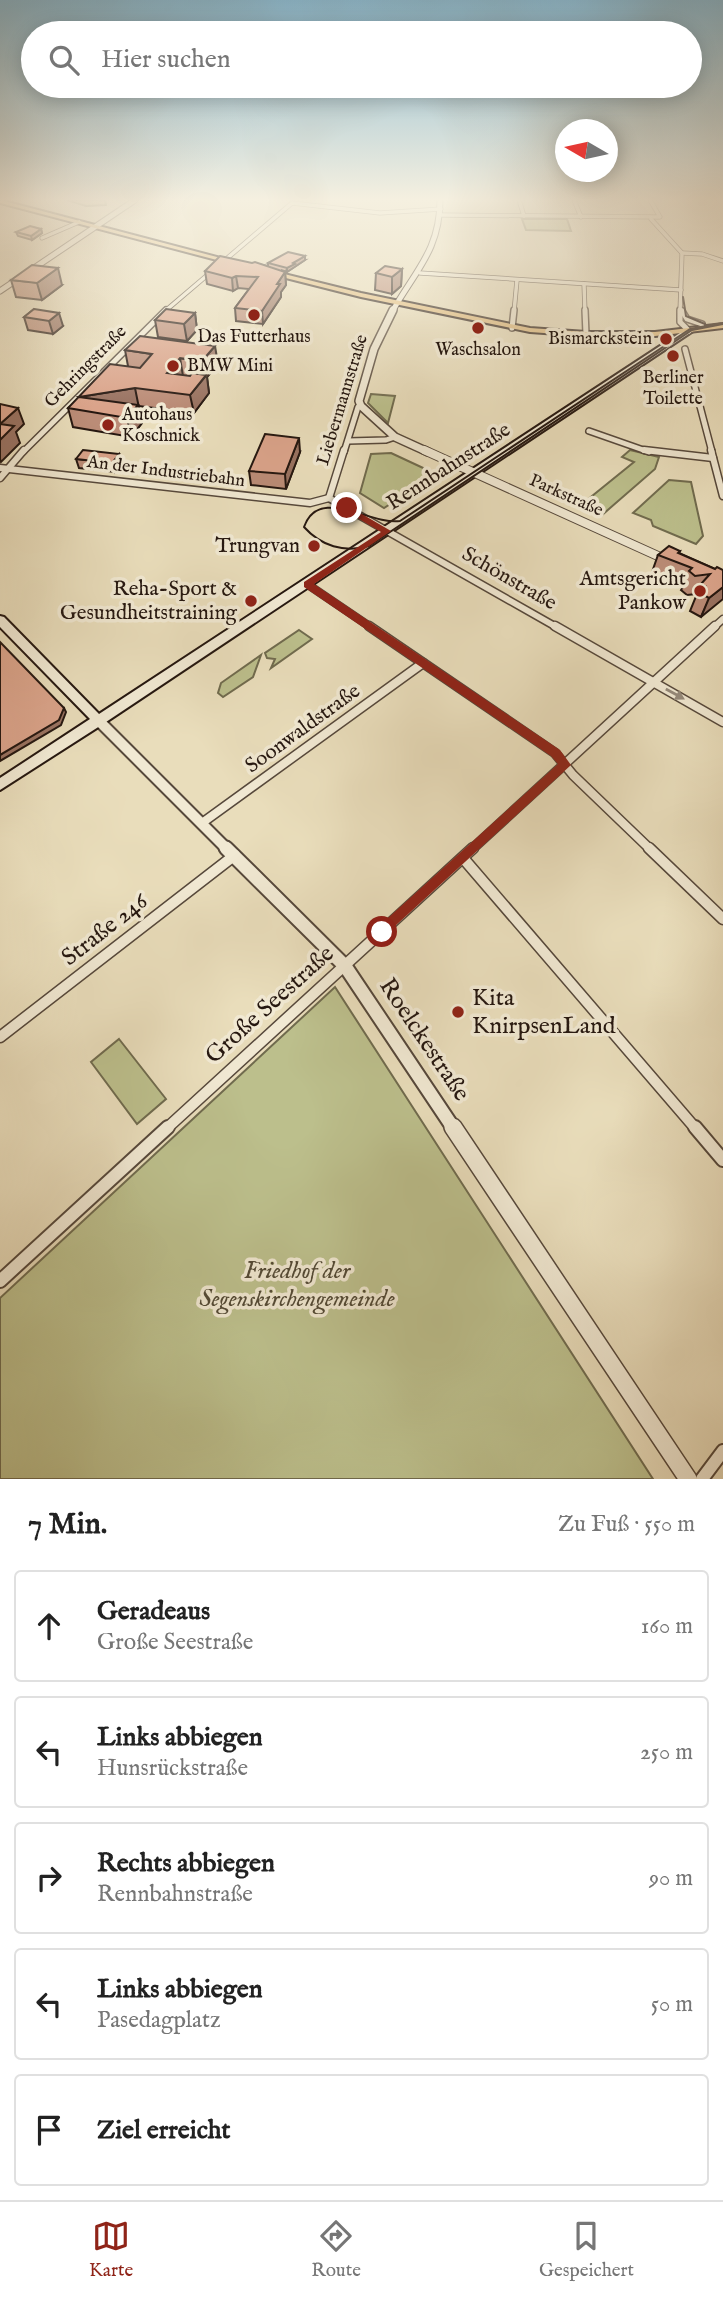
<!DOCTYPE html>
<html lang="de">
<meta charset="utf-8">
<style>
body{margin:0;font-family:"IM FELL English",serif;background:#f6f6f6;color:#222}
.compass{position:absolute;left:555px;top:119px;width:63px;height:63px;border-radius:50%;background:#fff;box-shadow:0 4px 18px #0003;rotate:279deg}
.stop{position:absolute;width:21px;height:21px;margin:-16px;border:5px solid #8f2418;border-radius:50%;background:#fff}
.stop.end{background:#8f2418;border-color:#fff;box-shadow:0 2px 7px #0008}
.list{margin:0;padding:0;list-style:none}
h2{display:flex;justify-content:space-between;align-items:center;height:91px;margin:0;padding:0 28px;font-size:30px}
h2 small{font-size:23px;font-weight:400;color:#767676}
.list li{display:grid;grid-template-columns:46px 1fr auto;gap:21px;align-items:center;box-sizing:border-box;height:112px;margin:0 14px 14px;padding:0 14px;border:2px solid #e0e0e0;border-radius:7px}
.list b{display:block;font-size:26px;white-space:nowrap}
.list p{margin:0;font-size:23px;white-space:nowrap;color:#767676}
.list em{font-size:23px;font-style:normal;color:#767676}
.icon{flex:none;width:38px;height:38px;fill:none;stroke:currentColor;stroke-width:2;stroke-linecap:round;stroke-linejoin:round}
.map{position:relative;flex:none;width:723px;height:1479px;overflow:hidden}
.search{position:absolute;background:#fff;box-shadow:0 4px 18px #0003;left:21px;right:21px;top:21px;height:77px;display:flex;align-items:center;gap:18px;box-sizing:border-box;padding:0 24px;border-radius:38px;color:#767676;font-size:26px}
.sheet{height:721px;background:#fff}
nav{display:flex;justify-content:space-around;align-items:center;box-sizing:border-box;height:98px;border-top:2px solid #e0e0e0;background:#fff;font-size:19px;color:#767676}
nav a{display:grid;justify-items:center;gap:4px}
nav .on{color:#8f2418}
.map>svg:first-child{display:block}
.green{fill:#bcbf8c;stroke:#706b4e;stroke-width:2}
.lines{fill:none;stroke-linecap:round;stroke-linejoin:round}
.minor-far5-casing{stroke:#56483b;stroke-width:5}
.minor-far4-casing{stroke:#56483b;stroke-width:8}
.minor-far3-casing{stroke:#56483b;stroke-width:9}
.minor-far2-casing{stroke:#56483b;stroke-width:11}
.minor-far1-casing{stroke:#56483b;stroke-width:13}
.minor-casing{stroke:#56483b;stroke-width:16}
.tertiary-far5-casing{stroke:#56483b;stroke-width:7}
.tertiary-far4-casing{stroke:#56483b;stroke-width:10}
.tertiary-far3-casing{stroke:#56483b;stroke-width:10}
.tertiary-far2-casing{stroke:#56483b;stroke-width:14}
.tertiary-far1-casing{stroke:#56483b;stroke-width:17}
.tertiary-casing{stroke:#56483b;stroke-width:20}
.secondary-casing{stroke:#251710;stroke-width:4}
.primary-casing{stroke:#251710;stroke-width:4}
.minor-far5{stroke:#f1e9d3;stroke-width:3.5}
.minor-far4{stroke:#f1e9d3;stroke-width:5}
.minor-far3{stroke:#f1e9d3;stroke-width:6}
.minor-far2{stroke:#f1e9d3;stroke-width:8}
.minor-far1{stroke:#f1e9d3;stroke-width:10}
.minor{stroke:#f1e9d3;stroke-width:12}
.tertiary-far5{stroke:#f1e9d3;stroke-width:5}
.tertiary-far4{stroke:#f1e9d3;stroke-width:7}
.tertiary-far3{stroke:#f1e9d3;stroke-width:8}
.tertiary-far2{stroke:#f1e9d3;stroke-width:10}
.tertiary-far1{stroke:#f1e9d3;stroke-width:13}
.tertiary{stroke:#f1e9d3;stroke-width:17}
.secondary{fill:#f1e9d3;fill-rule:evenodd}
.primary{fill:#e4be7e;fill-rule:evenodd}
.tram{stroke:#251710;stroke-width:2}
.wall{fill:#bb8c77;stroke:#251710;stroke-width:2}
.shaded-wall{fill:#997261;stroke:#251710;stroke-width:2}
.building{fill:#daa38a;stroke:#251710;stroke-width:2}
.oneway{fill:#958a7b}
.route{fill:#8f2418}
.poi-dot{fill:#8f2418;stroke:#f1e9d3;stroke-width:2.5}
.labels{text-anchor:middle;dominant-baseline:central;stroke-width:7;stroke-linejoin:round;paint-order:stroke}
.far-poi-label{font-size:18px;fill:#251710;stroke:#f1e9d3}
.far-street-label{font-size:18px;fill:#251710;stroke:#f1e9d3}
.street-label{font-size:21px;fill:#251710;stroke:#f1e9d3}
.poi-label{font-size:21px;fill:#251710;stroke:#f1e9d3;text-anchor:end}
.near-street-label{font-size:24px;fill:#251710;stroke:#f1e9d3}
.near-poi-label{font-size:24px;fill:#251710;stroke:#f1e9d3;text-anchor:start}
.near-park-label{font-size:24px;font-style:italic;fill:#524935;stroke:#f1e9d3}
</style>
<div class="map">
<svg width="723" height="1479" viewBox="0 0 723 1479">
<rect width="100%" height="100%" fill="#e9ddbb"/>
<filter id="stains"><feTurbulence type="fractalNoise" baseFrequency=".00286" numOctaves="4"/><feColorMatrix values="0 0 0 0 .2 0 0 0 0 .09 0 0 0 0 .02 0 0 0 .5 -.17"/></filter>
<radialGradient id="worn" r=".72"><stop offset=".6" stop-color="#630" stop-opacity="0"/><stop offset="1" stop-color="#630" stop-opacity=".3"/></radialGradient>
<g class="green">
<path d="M522 219H567L571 231 526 230Z"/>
<path d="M371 394 395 396 388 423 368 403Z"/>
<path d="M630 450 659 457 655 469 602 515 581 508V505L634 462 622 457Z"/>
<path d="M391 453 436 474 384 508 360 493 371 454Z"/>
<path d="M669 480 691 482 703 536 696 544 653 526 651 520 633 513Z"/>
<path d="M299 630 312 639 271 668 275 659 267 658 265 653Z"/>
<path d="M261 655 253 677 223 697 218 693 221 683Z"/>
<path d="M335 987 653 1479H0V1298Z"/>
<path d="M119 1039 166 1099 137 1124 91 1062Z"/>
</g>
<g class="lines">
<defs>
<g id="minor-far5">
<path d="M519 200 524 216"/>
<path d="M574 200 581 217"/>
<path d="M441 215 660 217 650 200"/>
<path d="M651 219 682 253 680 312"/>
<path d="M42 238 79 222"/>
<path d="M682 253 702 254 723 261"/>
<path d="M420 273 681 290"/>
<path d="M584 284 585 312"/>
<path d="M164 312 292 203 380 213 441 209"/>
<path d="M514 312 517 280"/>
</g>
<g id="minor-far4">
<path d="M585 310 586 334"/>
<path d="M680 310V322L689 331"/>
<path d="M682 311 687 319 702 324"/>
<path d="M512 328 514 310"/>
<path d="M685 349 712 452"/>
<path d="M589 431 649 452"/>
<path d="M348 441 386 440 395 437"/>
<path d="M23 452 166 310"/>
<path d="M344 452 358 407 361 406"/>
</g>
<g id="minor-far3">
<path d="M644 450 713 458"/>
<path d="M711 450 723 496"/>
<path d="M0 468 310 503 329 498"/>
<path d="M0 478 24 450"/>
<path d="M329 498 558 628"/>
<path d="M329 498 344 450"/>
<path d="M307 584 372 628"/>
<path d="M713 628 723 619"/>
</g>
<g id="minor-far2">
<path d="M369 626 555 753 573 775 651 850"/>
<path d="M555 626 723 722"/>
<path d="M202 823 423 663"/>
<path d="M471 850 715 626"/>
</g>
<g id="minor-far1">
<path d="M649 848 723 919"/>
<path d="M463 858 696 1129"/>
<path d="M0 1037 235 855"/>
<path d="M166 1129 473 848"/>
</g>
<g id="minor">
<path d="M695 1127 723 1160"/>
<path d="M0 1281 168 1127"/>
<path d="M702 1479 723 1451"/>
</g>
<g id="tertiary-far5">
<path d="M0 291 135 200"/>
<path d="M392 312C415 271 440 250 440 200"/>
</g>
<path id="tertiary-far4" d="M393 310 374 349 359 401 361 406 395 437 428 452"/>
<path id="tertiary-far3" d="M424 450 669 561"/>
<path id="tertiary-far2" d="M99 721 228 850"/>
<path id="tertiary-far1" d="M226 848 345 966 454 1129"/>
<path id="tertiary" d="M453 1127 688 1479"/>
<path id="secondary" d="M686 329 693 331 103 724 0 790V778L90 719 0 627V616L4 617 99 714Z"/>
<g id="primary">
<path d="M0 200 236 262 237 263 232 264 0 203Z"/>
<path d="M272 271 361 293 530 328 586 332H655L723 324V328L655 336H586L530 332 361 297 270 274V272Z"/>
</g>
</defs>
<use href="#minor-far5" class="minor-far5-casing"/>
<use href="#minor-far4" class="minor-far4-casing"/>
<use href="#minor-far3" class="minor-far3-casing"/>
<use href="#minor-far2" class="minor-far2-casing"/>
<use href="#minor-far1" class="minor-far1-casing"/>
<use href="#minor" class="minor-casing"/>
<use href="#tertiary-far5" class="tertiary-far5-casing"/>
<use href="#tertiary-far4" class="tertiary-far4-casing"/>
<use href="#tertiary-far3" class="tertiary-far3-casing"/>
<use href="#tertiary-far2" class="tertiary-far2-casing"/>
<use href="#tertiary-far1" class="tertiary-far1-casing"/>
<use href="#tertiary" class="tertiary-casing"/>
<use href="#secondary" class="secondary-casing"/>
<use href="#primary" class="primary-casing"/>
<use href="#minor-far5" class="minor-far5"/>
<use href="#minor-far4" class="minor-far4"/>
<use href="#minor-far3" class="minor-far3"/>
<use href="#minor-far2" class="minor-far2"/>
<use href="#minor-far1" class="minor-far1"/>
<use href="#minor" class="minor"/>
<use href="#tertiary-far5" class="tertiary-far5"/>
<use href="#tertiary-far4" class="tertiary-far4"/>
<use href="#tertiary-far3" class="tertiary-far3"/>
<use href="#tertiary-far2" class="tertiary-far2"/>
<use href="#tertiary-far1" class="tertiary-far1"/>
<use href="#tertiary" class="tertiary"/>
<use href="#secondary" class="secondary"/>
<use href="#primary" class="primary"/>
<g class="tram">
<path d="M683 297 686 316 705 324"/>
<path d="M723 323 690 329 400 521C368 525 319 485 304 527 321 546 344 553 369 546L692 330 723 324"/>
</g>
</g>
<g class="wall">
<path d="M67 200H105L106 205 86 206Z"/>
<path d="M41 229 42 233 32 240 18 236 16 232Z"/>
<path d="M305 260 287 272 281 270 285 272 286 285 281 292V297L263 324 236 321 235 308 249 289 238 288 233 291 207 284 205 271 252 263 268 266V263Z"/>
<path d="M402 269 401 286 392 294 375 290 376 273Z"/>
<path d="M11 280 62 285 42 300 16 297Z"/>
<path d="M34 309 63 326 53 334 28 330 24 317Z"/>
<path d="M195 313 197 330 187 341 158 337 155 320Z"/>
<path d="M125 350 218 364 207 377 209 393 194 413 138 406 142 423 131 437 73 427 68 408 128 366Z"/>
<path d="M300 452 286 489 251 485 249 471Z"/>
<path d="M76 459 121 464 115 472 79 468Z"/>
<path d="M680 551 679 553 715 569 723 570 701 617 690 611 697 594 687 595 681 590 683 587 651 575 658 555Z"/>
</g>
<g class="shaded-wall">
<path d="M41 229 42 233 32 240 31 236Z"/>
<path d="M305 256V260L287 272V268L293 263Z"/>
<path d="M58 268 62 285 42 300 37 283Z"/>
<path d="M402 269 401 286 392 294V277Z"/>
<path d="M285 272 286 285 281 292V297L263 324 262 311 277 284Z"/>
<path d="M236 276 238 288 233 291 232 278Z"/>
<path d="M59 313 63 326 53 334 49 321Z"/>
<path d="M195 313 197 330 187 341 184 324Z"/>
<path d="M215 346 218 364 207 377 209 393 194 413 190 395 205 377 202 361Z"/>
<path d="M180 358 183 376 167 373Z"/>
<path d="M135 388 142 423 131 437 127 418 79 397Z"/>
<path d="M18 408 24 424 16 432 20 443 1 462 0 459V424Z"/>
<path d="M299 438 300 452 286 489 285 474Z"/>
<path d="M119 454 121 464 115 472 112 463Z"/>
<path d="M723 587V599L701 617 709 598Z"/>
<path d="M64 708 66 712 61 725 0 761V755Z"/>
</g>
<g class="building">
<path d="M30 226 41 229 31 236 16 232Z"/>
<path d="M288 252 305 256 293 263 295 264 287 268 268 263Z"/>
<path d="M220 256 252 263 255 262 285 272 277 284H280L262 311 235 308 258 277 236 276 232 278 205 271Z"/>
<path d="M32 265 58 268 37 283 11 280Z"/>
<path d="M385 266 402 269 392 277 376 273Z"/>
<path d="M34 309 59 313 49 321 24 317Z"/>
<path d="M166 309 195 313 184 324 155 320Z"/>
<path d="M140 336 215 346 202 361 180 358 167 373 190 376 192 373 206 375 190 395 135 388 79 397 138 405 127 418 68 408 110 364 140 368 152 354 125 350Z"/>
<path d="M0 404 18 408 0 424 14 426 0 440Z"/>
<path d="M265 434 299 438 285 474 249 471Z"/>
<path d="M83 450 119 454 112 463 76 459Z"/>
<path d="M669 546 680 551 678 553 715 569 717 567 723 570V587L709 598 698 592 705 586 701 584 710 574 695 576 689 571 692 568 658 555Z"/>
<path d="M0 642 64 708 59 720 0 755Z"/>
</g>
<defs><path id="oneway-solid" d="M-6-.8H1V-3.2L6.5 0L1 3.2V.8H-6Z" transform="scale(1.75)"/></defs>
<use class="oneway" href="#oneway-solid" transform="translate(675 694) rotate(29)"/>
<linearGradient id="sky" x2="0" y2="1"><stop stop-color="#88b8d0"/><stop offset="0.49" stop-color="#f5f0e0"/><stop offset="1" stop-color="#f5f0e0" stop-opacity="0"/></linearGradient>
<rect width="723" height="407" fill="url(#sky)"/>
<path class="route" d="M344 507H350L391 531 314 584 560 750 571 765 382 938 377 937V928L558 764 551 756 304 587V582L381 532 344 510Z"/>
<g class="poi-dot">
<circle cx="254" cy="315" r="7"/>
<circle cx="478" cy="328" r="7"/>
<circle cx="666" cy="339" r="7"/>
<circle cx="673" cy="356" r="7"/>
<circle cx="173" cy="366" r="7"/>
<circle cx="108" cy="425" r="7"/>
<circle cx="314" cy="546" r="7"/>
<circle cx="700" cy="591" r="7"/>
<circle cx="251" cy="601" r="7"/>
<circle cx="458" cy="1012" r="7"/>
</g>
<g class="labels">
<g class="far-poi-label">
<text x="254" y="337">Das Futterhaus</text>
<text x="652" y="339" text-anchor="end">Bismarckstein</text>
<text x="478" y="350">Waschsalon</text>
<text x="187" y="366" text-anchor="start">BMW Mini</text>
<text x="673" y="378">Berliner<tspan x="673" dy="21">Toilette</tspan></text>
<text x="122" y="415" text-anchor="start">Autohaus<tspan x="122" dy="21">Koschnick</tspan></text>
</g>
<g class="far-street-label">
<text transform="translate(86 367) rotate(-45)">Gehringstraße</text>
<text transform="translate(343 400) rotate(-73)">Liebermannstraße</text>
<text transform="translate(166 472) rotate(7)">An der Industriebahn</text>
<text transform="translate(566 496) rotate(24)">Parkstraße</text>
</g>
<g class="street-label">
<text transform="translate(449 467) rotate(-33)">Rennbahnstraße</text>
<text transform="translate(509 579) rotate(30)">Schönstraße</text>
<text transform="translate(303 729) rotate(-36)">Soonwaldstraße</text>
</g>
<g class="poi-label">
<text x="300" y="546">Trungvan</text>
<text x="686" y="579">Amtsgericht<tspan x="686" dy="24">Pankow</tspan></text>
<text x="237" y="589">Reha-Sport &amp;<tspan x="237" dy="24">Gesundheitstraining</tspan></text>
</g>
<g class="near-street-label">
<text transform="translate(105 930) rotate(-38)">Straße 246</text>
<text transform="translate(270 1005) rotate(-42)">Große Seestraße</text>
<text transform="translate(424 1040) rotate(56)">Roelckestraße</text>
</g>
<g class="near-poi-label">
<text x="472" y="998">Kita<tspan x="472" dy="28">KnirpsenLand</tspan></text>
</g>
<g class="near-park-label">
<text x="297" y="1271">Friedhof der<tspan x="297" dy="28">Segenskirchengemeinde</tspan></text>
</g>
</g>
<rect width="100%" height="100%" filter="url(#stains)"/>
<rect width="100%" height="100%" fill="url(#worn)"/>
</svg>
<svg class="compass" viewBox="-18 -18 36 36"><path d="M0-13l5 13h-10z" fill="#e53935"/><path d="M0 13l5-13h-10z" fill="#767676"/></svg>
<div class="stop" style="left:382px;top:932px"></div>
<div class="stop end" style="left:347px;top:508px"></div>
<div class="search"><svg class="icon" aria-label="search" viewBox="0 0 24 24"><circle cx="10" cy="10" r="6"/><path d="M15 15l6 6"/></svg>Hier suchen</div>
</div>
<section class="sheet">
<h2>7 Min.<small>Zu Fuß · 550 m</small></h2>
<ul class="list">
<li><svg class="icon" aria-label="ahead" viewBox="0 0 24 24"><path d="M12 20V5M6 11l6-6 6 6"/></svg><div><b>Geradeaus</b><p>Große Seestraße</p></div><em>160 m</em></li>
<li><svg class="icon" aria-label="left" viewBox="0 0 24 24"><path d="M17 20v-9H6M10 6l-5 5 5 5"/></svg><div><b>Links abbiegen</b><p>Hunsrückstraße</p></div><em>250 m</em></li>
<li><svg class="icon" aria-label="right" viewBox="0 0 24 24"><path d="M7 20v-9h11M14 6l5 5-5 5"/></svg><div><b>Rechts abbiegen</b><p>Rennbahnstraße</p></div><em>90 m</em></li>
<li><svg class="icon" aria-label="left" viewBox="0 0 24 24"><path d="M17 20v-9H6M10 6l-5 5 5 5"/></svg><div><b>Links abbiegen</b><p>Pasedagplatz</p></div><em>50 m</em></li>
<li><svg class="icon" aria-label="arrive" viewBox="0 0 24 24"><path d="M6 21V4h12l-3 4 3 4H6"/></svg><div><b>Ziel erreicht</b></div></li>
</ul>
</section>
<nav>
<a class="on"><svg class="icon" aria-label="map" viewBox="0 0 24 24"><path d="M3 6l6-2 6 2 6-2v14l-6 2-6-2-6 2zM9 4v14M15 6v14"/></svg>Karte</a>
<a><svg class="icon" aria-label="directions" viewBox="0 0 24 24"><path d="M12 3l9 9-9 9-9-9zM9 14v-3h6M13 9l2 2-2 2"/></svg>Route</a>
<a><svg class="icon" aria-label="saved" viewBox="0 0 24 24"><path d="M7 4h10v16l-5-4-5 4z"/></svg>Gespeichert</a>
</nav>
